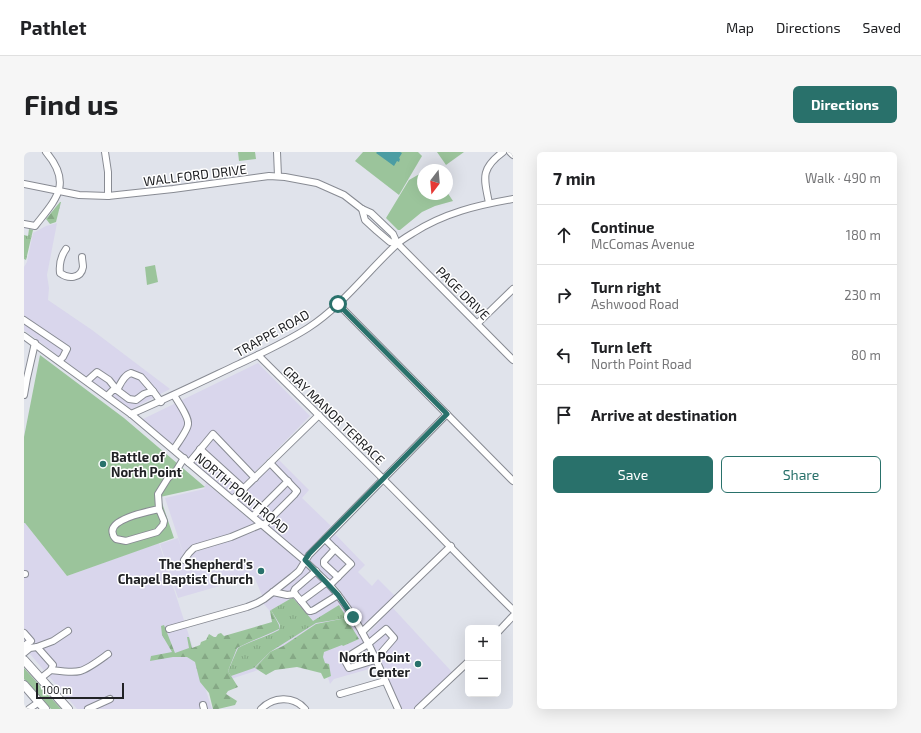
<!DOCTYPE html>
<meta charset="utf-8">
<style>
body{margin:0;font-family:"Exo 2",sans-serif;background:#f6f6f6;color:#202124}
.controls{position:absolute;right:12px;bottom:12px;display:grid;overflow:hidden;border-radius:6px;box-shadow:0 4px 16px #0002}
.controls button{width:36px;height:36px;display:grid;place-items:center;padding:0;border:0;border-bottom:1px solid #e0e0e0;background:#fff;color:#202124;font:20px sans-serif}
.compass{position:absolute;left:393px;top:12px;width:36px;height:36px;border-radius:50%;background:#fff;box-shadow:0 4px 16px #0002;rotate:196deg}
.scale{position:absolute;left:12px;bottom:10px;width:88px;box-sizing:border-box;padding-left:4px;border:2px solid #212225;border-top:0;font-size:11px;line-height:14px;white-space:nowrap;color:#212225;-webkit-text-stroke:3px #fff;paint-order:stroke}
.stop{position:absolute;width:12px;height:12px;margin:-9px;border:3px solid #29716b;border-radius:50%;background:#fff}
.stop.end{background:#29716b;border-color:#fff;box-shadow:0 1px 4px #0008}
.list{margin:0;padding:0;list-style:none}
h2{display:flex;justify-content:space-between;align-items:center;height:52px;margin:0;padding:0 16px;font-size:17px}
h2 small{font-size:13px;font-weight:400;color:#757577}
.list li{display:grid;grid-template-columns:26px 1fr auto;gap:12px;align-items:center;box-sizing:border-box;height:60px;padding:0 16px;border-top:1px solid #e0e0e0}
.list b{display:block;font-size:15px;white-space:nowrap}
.list p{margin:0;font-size:13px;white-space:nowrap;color:#757577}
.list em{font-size:13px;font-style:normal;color:#757577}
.actions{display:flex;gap:8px;padding:12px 16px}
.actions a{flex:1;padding:9px 0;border:1px solid #29716b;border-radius:6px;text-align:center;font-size:14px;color:#29716b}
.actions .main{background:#29716b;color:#fff}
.icon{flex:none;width:22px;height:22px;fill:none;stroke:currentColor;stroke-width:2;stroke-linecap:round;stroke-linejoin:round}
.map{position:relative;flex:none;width:489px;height:557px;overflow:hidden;border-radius:6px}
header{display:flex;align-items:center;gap:24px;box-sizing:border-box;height:56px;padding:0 20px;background:#fff;border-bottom:1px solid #e0e0e0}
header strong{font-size:19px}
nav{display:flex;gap:22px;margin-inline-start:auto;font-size:14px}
.intro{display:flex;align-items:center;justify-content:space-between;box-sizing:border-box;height:96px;padding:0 24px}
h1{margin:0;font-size:28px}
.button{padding:10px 18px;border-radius:6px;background:#29716b;color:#fff;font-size:14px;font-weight:700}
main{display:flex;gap:24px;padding:0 24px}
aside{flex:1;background:#fff;border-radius:6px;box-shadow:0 4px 16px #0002}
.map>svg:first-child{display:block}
.commercial{fill:#d9d6ec}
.grass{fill:url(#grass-tufts)}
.forest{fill:url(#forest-firs)}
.green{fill:#9bc49b}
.water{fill:#4c9da3}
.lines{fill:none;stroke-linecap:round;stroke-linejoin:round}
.minor-casing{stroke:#888b93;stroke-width:8}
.major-casing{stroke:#888b93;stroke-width:10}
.minor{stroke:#fff;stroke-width:6}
.major{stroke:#fff;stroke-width:8}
.route{stroke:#29716b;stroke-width:5}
.poi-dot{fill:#29716b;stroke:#fff;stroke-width:1.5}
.labels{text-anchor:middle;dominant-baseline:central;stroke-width:3;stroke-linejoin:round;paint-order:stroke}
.street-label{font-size:13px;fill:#212225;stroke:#fff}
.poi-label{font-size:13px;font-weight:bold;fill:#212225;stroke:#fff;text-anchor:end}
</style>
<header>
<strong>Pathlet</strong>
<nav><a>Map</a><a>Directions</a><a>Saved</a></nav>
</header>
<div class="intro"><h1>Find us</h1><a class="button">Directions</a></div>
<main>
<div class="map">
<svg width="489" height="557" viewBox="0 0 489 557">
<defs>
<pattern id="grass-tufts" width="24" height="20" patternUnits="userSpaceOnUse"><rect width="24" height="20" fill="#9bc49b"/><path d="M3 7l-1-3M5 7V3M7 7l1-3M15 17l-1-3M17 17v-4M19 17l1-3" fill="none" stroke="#85a885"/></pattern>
<pattern id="forest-firs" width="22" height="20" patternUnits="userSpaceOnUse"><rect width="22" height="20" fill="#9bc49b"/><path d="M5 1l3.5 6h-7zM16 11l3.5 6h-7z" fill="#85a885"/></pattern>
</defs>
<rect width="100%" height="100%" fill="#e0e3eb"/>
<g class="commercial">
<path d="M33 71 23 123 25 136 24 148 68 178 146 237 106 258 0 178V115L3 110 9 81 22 74Z"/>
<path d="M234 211 286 264 207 344 117 268Z"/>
<path d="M253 306 285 338 278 346 307 374 279 404 212 348Z"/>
<path d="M182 331 277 410 273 417 239 446 230 424 154 446 136 392 154 386 160 404 220 383 160 403 141 346 180 337Z"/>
<path d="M0 371H1L43 424 135 391 169 496 249 470 245 458 239 451 282 413 301 429 317 451 338 486 352 515 310 527 306 532 301 516 274 511 234 518 210 526 185 540 169 498 188 557H53L0 495Z"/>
<path d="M310 381 341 413 334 420 348 434 354 427 371 444 340 476 316 438 285 407Z"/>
<path d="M368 455 428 520 391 557H378L343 483Z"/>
</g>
<g class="grass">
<path d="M5 77 9 78 2 108 0 107V83L4 84Z"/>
<path d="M269 446 289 469 315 453 323 466 292 471 246 500 230 516 207 524 204 519 214 496C227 489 242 485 255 478L256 473 247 458 266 447Z"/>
</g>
<g class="forest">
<path d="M36 50H37L32 70 26 72 22 67Z"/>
<path d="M247 458 255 473V477C241 484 226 489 213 496L204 519 214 535 204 539 202 542 213 549 211 553 194 557H189L185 541 176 530 171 510 163 505H149L126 509 127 504 148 500 138 483 137 474 140 473 151 501 165 496 163 485H165L168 496 176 493 177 490 182 488 185 482 190 485H192L194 482 197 481 200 484 248 470 246 459Z"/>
<path d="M322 466 335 487 319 494 318 493 300 500 299 505 301 511 305 512 307 524 300 527 297 521 273 515 251 518 242 523 231 516 246 500 259 494 292 472Z"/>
</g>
<g class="green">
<path d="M214 0H231L232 7 215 9Z"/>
<path d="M339 0H394L398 4 375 43 331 9Z"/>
<path d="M413 0H440L422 13Z"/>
<path d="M399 20V42H423V40L429 49 411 54 398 60 376 78H374L362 66 385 28Z"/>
<path d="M131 113 134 130 123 133 121 115Z"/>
<path d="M16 203 100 266 181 335 136 345 150 386 43 424 1 371H0V285Z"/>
<path d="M0 516 37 557H27L0 527Z"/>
</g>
<path class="water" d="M353 0H376L378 1 375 6 376 7 375 10 373 9 370 14 352 1Z"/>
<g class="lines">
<defs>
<g id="minor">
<path d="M81 0 84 20V44"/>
<path d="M253 0 254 24"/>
<path d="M486 0 489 3"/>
<path d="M0 32 55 43 84 44 149 37 245 24 261 25 293 31 320 43 338 57 347 61 369 82 373 91 489 208"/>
<path d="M465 51C460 26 456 17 479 0"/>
<path d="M338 57 341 68 353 79 366 90 373 91"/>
<path d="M0 72 11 74C32 47 49 32 22 0"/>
<path d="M42 97C37 104 35 112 36 121 44 127 57 127 59 115 59 112 58 108 58 105"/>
<path d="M314 152 489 329"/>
<path d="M0 168 43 197 39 205 35 209"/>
<path d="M454 171 489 137"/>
<path d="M0 184 107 262 281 409C293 421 307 432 317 447 342 480 357 520 374 557"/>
<path d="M234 203C286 255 339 306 391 359 424 392 456 426 489 458"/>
<path d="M63 229 73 220 85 228 93 238C97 231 100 223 107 221L117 225 129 239"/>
<path d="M0 243 3 226 11 191"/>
<path d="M83 244 89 238H93L105 247 112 248 120 242 129 239 137 250"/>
<path d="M107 262C144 246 179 229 215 212 238 201 262 190 284 176 318 154 343 120 372 93 377 88 384 84 389 81 420 61 454 53 489 47"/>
<path d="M150 297C153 292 164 278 164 272 165 265 154 250 150 243"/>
<path d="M176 297 220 337"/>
<path d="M165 311 189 282 231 326"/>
<path d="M209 347 295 263"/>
<path d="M135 357 140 369 139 373 133 380 102 389 92 387C91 386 89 384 89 382 83 367 126 359 135 357L134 342 144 326 152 319 160 306"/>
<path d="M229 364 264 329"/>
<path d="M240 373 270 343 273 339 246 311"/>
<path d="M301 387 311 397 300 409V412L314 425"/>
<path d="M160 408 165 401 170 396 207 385 238 372"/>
<path d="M0 422H1"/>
<path d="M303 430 277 449 285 459H287L290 458 314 443"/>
<path d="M306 433 327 412 311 397"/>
<path d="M249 440 263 443 271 442"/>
<path d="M277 449 271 442 270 439 271 437 292 419"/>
<path d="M145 477 223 455 233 451 240 447 268 425 275 419 285 403 423 262"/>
<path d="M362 477 370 486 351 508 325 516 320 507 344 492Z"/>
<path d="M338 480 427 394"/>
<path d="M474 480 489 464"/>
<path d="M0 481 7 489 0 494"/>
<path d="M13 495 29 489 44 479"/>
<path d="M0 501 6 496 13 495 29 513 27 518 17 526"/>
<path d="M27 518C36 519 48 521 56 519 64 517 77 507 84 502"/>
<path d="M316 542 361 529"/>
<path d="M179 553 180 557"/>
<path d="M5 557 15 550"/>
<path d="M64 557 86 547"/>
<path d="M237 557C249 545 269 543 281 557"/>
<path d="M394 557 444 510"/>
</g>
<g id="major">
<path d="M0 508 44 557"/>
<path d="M0 533 21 557"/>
</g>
</defs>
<use href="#minor" class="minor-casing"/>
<use href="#major" class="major-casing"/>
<use href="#minor" class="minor"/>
<use href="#major" class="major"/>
</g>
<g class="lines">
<path class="route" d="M314 152 423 262 285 402 281 408 314 443 329 465"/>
</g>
<g class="poi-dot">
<circle cx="79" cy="312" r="4"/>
<circle cx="237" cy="419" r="4"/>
<circle cx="394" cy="512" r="4"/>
</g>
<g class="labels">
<g class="street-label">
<text transform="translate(171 23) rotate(-7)">WALLFORD DRIVE</text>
<text transform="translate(439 141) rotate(45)">PAGE DRIVE</text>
<text transform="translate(248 181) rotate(-29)">TRAPPE ROAD</text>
<text transform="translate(310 263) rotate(44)">GRAY MANOR TERRACE</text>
<text transform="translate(218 341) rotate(40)">NORTH POINT ROAD</text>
</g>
<g class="poi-label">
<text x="87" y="305" text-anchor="start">Battle of<tspan x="87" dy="15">North Point</tspan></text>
<text x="229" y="412">The Shepherd’s<tspan x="229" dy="15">Chapel Baptist Church</tspan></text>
<text x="386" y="505">North Point<tspan x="386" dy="15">Center</tspan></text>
</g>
</g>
</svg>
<div class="controls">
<button>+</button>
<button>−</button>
</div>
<svg class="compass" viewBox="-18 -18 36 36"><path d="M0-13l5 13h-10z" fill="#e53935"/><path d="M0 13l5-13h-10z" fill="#757577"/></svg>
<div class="scale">100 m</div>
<div class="stop" style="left:314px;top:152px"></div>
<div class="stop end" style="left:329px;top:465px"></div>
</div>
<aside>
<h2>7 min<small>Walk · 490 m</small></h2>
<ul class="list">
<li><svg class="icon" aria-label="ahead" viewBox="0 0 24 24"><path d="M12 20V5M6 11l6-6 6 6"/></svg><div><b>Continue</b><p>McComas Avenue</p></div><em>180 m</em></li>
<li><svg class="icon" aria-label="right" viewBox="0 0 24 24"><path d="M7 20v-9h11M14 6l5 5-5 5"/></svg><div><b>Turn right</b><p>Ashwood Road</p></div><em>230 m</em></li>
<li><svg class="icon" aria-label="left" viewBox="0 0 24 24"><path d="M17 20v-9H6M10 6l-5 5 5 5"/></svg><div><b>Turn left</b><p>North Point Road</p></div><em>80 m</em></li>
<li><svg class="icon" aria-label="arrive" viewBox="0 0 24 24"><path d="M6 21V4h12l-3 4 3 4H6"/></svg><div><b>Arrive at destination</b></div></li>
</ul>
<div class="actions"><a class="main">Save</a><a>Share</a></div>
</aside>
</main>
